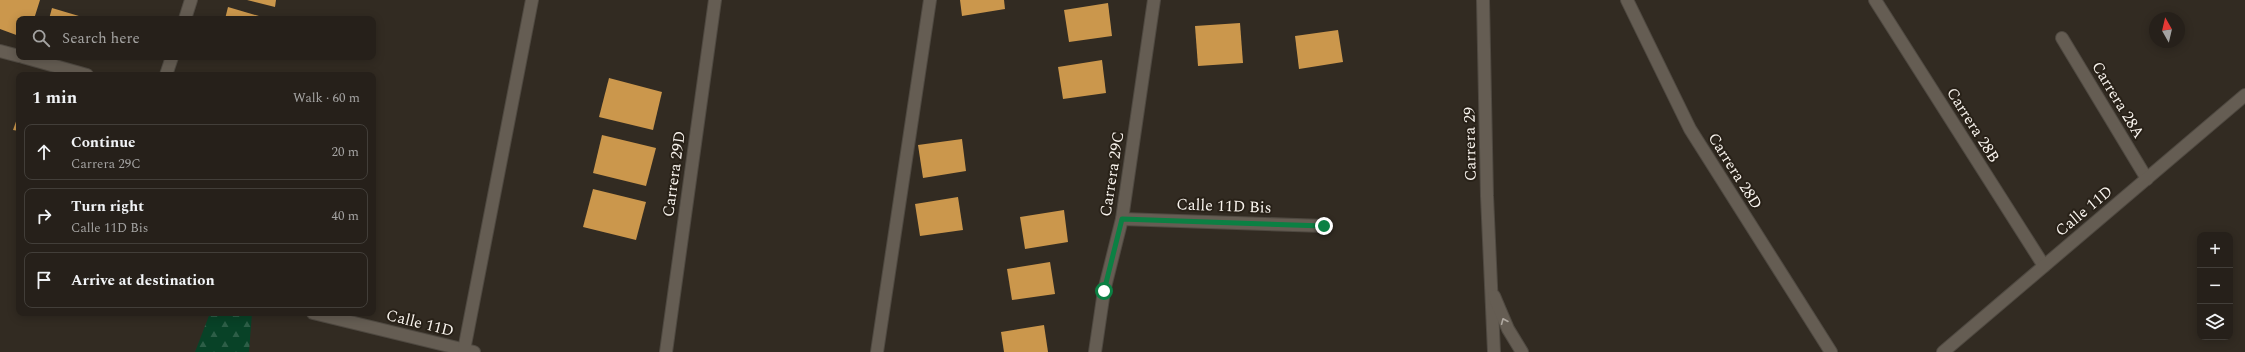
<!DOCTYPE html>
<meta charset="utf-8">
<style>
body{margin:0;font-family:Spectral,serif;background:#322d27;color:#f1f3f6}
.controls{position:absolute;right:12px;bottom:12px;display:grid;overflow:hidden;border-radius:8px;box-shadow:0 2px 10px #0003}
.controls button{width:36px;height:36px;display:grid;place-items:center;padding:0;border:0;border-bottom:1px solid #423e39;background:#26201a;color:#f1f3f6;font:20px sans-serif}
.compass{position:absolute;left:2149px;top:12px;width:36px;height:36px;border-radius:50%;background:#26201a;box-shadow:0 2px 10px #0003;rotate:352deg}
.stop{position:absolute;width:12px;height:12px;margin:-9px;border:3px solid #0b8043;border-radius:50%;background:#fff}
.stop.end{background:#0b8043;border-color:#fff;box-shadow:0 1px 4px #0008}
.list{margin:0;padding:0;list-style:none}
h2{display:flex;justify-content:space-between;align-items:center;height:52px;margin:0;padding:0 16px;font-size:17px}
h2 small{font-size:13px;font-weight:400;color:#a4a3a2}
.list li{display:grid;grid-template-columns:26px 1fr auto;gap:12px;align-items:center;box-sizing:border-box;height:56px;margin:0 8px 8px;padding:0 8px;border:1px solid #423e39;border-radius:8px}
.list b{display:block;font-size:15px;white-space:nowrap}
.list p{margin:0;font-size:13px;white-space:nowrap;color:#a4a3a2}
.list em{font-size:13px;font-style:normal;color:#a4a3a2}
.icon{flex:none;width:22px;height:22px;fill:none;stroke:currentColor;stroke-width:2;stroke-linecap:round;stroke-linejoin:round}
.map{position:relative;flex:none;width:2245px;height:352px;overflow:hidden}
.search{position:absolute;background:#26201a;box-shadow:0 2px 10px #0003;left:16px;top:16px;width:360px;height:44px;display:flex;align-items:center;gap:10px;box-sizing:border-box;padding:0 14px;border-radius:8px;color:#a4a3a2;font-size:15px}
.panel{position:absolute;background:#26201a;box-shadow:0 2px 10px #0003;left:16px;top:72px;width:360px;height:244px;border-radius:8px}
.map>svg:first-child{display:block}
.forest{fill:url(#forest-firs)}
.building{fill:#cb974c}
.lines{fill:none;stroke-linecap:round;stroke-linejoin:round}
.street-casing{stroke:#4f4941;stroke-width:14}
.street{stroke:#655d53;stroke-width:12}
.oneway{stroke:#afa8a0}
.route{stroke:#0b8043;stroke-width:5}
.labels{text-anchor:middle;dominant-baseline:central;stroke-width:4;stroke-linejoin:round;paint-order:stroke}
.street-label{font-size:16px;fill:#f9f4ee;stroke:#282118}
</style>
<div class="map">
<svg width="2245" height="352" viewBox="0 0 2245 352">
<defs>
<pattern id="forest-firs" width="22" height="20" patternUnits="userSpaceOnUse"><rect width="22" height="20" fill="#084227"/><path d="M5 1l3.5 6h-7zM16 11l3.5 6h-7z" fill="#2d5e47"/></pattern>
</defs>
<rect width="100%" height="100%" fill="#322b22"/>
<path class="forest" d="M210 313H252L249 352H195Z"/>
<g class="building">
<path d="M0 0H40L34 19H19V36L0 29Z"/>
<path d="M247 0H276L275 7Z"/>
<path d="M960 0H1004L1005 9 962 16Z"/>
<path d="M1108 3 1112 36 1069 42 1064 10Z"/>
<path d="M228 7 269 19H225Z"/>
<path d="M52 8 89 19H49Z"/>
<path d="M1240 23 1243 63 1198 66 1195 26Z"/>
<path d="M1338 30 1343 62 1299 69 1295 36Z"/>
<path d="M1102 60 1106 93 1063 99 1058 67Z"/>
<path d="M609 78 662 92 653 130 599 117Z"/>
<path d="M19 113V131L13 130Z"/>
<path d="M602 135 656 148 646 186 593 173Z"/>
<path d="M962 139 966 171 923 178 918 145Z"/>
<path d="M593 189 646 202 636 240 583 227Z"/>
<path d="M958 197 963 230 920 236 915 204Z"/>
<path d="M1064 210 1068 242 1025 249 1020 217Z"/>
<path d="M1050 262 1055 294 1012 300 1007 269Z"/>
<path d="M1044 325 1048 352H1004L1001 332Z"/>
</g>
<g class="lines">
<defs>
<g id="street">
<path d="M1483 0 1487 196 1494 352"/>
<path d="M1627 0 1690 129 1831 352"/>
<path d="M1875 0 2044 266"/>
<path d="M185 19 191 0"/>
<path d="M2062 38 2147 179"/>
<path d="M0 51 19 56"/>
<path d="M23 57 87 75"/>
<path d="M166 75 172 57"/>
<path d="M1122 219 1324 226"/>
<path d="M1494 296 1508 329 1522 352"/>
<path d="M313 313 474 352"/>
<path d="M464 350 532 0"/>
<path d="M666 352 715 0"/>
<path d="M877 352 930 0"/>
<path d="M1095 352 1104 291 1122 219 1154 0"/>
<path d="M1943 352 2245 95"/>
</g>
</defs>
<use href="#street" class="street-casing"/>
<use href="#street" class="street"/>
</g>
<defs><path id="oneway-chevron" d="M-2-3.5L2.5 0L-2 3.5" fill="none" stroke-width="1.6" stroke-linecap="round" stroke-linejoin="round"/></defs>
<use class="oneway" href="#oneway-chevron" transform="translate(1504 321) rotate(-113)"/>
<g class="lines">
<path class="route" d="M1104 291 1122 219 1324 226"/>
</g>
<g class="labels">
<g class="street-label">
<text transform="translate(2118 100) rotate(59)">Carrera 28A</text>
<text transform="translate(1973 125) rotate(58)">Carrera 28B</text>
<text transform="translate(1470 144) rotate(-91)">Carrera 29</text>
<text transform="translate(1735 171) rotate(58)">Carrera 28D</text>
<text transform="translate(674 174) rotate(-82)">Carrera 29D</text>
<text transform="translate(1112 174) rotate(-81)">Carrera 29C</text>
<text transform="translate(1224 206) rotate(2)">Calle 11D Bis</text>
<text transform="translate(2084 211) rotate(-40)">Calle 11D</text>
<text transform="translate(420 323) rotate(14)">Calle 11D</text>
</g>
</g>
</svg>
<div class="controls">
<button>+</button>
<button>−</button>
<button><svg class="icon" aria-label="layers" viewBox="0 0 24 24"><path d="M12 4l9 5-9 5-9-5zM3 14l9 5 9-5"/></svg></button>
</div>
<svg class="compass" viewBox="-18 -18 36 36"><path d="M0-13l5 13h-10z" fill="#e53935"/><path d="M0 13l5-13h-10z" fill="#a4a3a2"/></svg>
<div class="stop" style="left:1104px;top:291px"></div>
<div class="stop end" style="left:1324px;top:226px"></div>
<div class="search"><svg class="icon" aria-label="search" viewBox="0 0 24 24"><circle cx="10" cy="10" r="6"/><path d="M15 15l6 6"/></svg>Search here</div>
<section class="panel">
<h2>1 min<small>Walk · 60 m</small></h2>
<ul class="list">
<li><svg class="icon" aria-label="ahead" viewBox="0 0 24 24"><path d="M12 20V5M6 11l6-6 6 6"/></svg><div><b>Continue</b><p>Carrera 29C</p></div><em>20 m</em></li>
<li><svg class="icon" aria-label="right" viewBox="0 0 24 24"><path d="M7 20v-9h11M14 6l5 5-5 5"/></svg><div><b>Turn right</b><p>Calle 11D Bis</p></div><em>40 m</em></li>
<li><svg class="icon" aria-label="arrive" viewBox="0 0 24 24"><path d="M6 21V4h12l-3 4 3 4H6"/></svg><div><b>Arrive at destination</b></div></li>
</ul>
</section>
</div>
